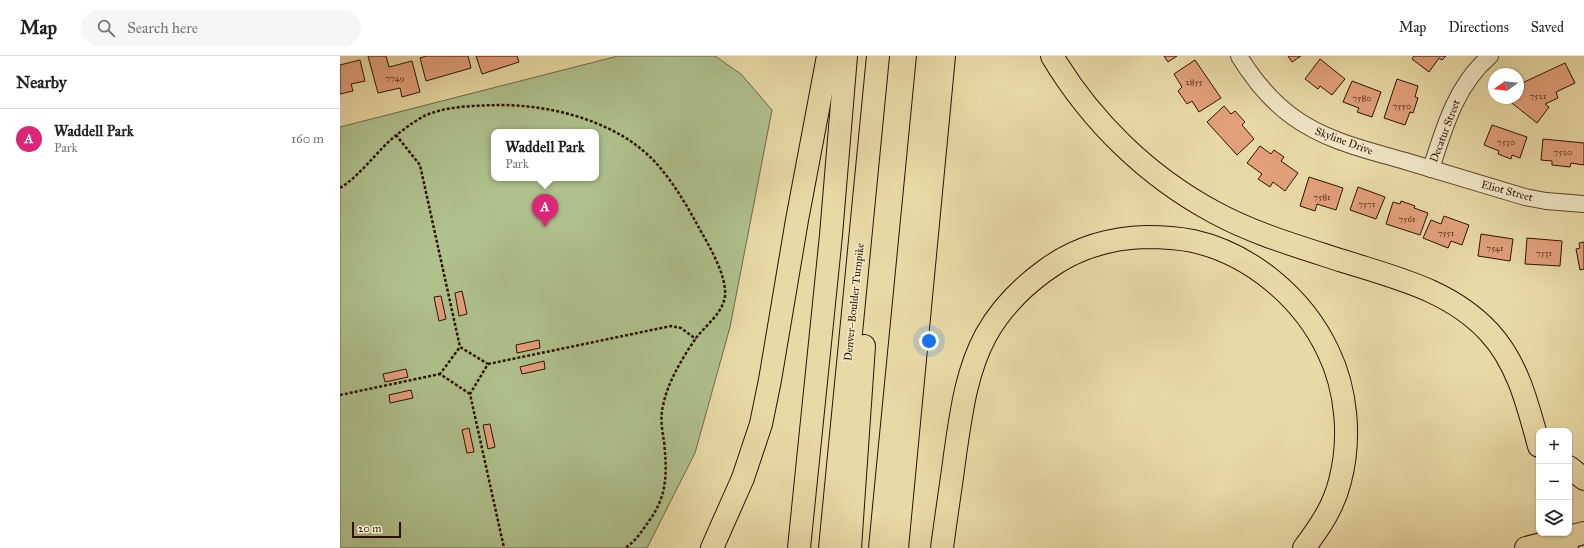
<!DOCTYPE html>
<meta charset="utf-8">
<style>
body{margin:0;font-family:"IM FELL Great Primer",serif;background:#f6f6f6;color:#222}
.controls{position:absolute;right:12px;bottom:12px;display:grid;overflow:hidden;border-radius:8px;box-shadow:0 1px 3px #0004}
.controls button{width:36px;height:36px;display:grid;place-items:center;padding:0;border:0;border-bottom:1px solid #e0e0e0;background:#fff;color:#222;font:20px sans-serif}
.compass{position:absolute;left:1148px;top:12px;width:36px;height:36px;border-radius:50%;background:#fff;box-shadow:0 1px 3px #0004;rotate:255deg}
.scale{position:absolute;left:12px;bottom:10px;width:49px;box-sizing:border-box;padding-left:4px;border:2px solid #2f1103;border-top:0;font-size:11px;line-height:14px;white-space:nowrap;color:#2f1103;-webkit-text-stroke:3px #f0e7c6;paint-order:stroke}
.you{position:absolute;left:589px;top:285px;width:14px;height:14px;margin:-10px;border:3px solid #fff;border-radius:50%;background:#1a73e8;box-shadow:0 0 0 6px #1a73e833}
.badge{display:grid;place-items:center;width:26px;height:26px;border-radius:50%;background:#db2777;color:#fff;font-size:13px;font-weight:700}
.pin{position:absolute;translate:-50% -33px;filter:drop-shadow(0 1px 2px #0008)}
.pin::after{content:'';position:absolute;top:21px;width:14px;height:12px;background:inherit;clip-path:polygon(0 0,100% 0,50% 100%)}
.popup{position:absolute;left:151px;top:73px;width:108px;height:52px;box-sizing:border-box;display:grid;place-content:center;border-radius:8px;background:#fff;filter:drop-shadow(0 1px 3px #0005);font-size:13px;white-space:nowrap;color:#767676}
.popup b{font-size:15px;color:#222}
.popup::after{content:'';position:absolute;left:50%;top:100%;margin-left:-8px;border:8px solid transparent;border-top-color:#fff}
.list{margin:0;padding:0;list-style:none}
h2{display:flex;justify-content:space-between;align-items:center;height:52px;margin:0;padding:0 16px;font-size:17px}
h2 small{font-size:13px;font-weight:400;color:#767676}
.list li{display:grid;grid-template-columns:26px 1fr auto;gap:12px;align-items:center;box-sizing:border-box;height:60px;padding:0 16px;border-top:1px solid #e0e0e0}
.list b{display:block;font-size:15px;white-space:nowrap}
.list p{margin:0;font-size:13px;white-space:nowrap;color:#767676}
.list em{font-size:13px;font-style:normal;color:#767676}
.icon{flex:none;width:22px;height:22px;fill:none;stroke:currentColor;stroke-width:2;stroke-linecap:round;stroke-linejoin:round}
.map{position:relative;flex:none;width:1244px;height:492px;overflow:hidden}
header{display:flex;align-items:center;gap:24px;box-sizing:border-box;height:56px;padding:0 20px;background:#fff;border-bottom:1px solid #e0e0e0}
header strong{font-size:19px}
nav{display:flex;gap:22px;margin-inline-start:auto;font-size:14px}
.search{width:280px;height:36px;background:#f6f6f6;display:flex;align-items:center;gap:10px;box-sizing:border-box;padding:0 14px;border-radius:22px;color:#767676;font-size:15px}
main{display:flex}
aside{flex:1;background:#fff}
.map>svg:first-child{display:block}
.green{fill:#afc18c;stroke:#6f6948;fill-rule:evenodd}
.building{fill:#e2a07b;stroke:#2f1103}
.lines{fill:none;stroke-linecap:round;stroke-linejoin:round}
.minor-casing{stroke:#5d432c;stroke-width:18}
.primary-casing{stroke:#2f1103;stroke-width:24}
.motorway-casing{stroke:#2f1103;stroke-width:24}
.path{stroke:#2f1103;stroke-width:2.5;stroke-dasharray:3 2;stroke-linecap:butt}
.minor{stroke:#f0e7c6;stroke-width:16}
.primary{stroke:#e8daa7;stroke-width:22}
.motorway{stroke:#e8daa7;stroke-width:22}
.labels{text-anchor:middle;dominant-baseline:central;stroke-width:3.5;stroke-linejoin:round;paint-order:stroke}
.number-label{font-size:9px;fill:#5c3521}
.street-label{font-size:11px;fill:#2f1103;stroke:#f0e7c6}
</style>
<header>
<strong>Map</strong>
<div class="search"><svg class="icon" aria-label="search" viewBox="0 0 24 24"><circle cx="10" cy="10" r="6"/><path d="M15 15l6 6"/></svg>Search here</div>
<nav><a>Map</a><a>Directions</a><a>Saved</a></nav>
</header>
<main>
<aside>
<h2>Nearby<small></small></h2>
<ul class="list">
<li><span class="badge">A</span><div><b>Waddell Park</b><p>Park</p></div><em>160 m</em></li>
</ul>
</aside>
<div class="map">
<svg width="1244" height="492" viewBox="0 0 1244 492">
<rect width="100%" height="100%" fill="#e8daa7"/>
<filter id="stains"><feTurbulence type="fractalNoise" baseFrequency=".005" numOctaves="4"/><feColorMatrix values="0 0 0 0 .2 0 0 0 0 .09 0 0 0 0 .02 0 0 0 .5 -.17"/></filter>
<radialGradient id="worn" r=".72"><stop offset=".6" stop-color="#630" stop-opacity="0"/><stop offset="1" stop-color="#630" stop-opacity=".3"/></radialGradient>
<path class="green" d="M278 0H375L401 18 432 54 390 271 355 397 307 492H0V71ZM154 76H256V122H154Z"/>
<g class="building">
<path d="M28 0H46L49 11 72 5 80 36 62 41 60 32 38 37Z"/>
<path d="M86 0H128L131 12 86 25 80 2Z"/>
<path d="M136 0H177L179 6 142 18Z"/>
<path d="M824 0H837L828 6Z"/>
<path d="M948 0H961L952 6Z"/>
<path d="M1074 0H1106L1102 4 1099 2 1089 16 1072 3Z"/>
<path d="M980 3 1005 23 992 39 980 30 978 33 965 23Z"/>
<path d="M20 4 25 25 11 28 13 35 0 38V9Z"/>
<path d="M855 4 881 42 859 56 852 45 847 48 838 35 842 31 834 18Z"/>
<path d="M1225 7 1235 27 1216 36 1218 42 1205 48 1209 51 1197 67 1168 44 1169 42H1178V31L1180 28Z"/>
<path d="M1057 23 1078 30 1075 41 1078 42 1073 57 1070 56 1065 69 1044 62Z"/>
<path d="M1012 25 1041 36 1032 61 1017 56 1019 52 1003 46Z"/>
<path d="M884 50 891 58 895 55 905 66 902 69 914 83 897 99 867 66Z"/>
<path d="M1152 69 1187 81 1180 102 1172 99 1171 103 1158 98 1159 95 1144 89Z"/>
<path d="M1203 83 1244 87V109L1231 107 1230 111 1212 109V105L1201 104Z"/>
<path d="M920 90 931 98 934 94 944 101 941 105 958 117 945 135 933 126 930 131 918 123 922 118 907 107Z"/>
<path d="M969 121 1003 132 996 154 977 148 975 155 960 150Z"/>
<path d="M1018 131 1045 141 1036 163 1010 154Z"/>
<path d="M1061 145 1075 150 1074 152 1088 157 1080 179 1046 168 1053 146 1060 148Z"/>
<path d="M1104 160 1129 169 1122 189 1111 185 1108 192 1083 182 1091 164 1101 168Z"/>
<path d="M1141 178 1173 183 1170 205 1138 200Z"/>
<path d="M1187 182 1222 185 1220 210 1185 208Z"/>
<path d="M1244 186V213L1240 214 1236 193 1240 192 1239 187Z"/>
<path d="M122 235 127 258 119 260 115 237Z"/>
<path d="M101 240 106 263 99 265 94 241Z"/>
<path d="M199 284 200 292 177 297 176 289Z"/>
<path d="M204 305 205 313 182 318 180 311Z"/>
<path d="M66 313 68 321 45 326 43 318Z"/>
<path d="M71 334 73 342 50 347 49 339Z"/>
<path d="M150 368 155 391 148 393 143 369Z"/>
<path d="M129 372 134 396 127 397 122 374Z"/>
</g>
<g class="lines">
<defs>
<g id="minor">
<path d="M899 0C913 23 931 45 953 61 986 85 1027 94 1065 105 1105 117 1145 129 1185 141L1206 145 1244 148"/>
<path d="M1091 113C1104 72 1116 29 1150 0"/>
</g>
<path id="primary" d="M1186 492 1244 477"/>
<g id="motorway">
<path d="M712 0C751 65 807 120 874 156 914 178 960 191 1003 205 1056 222 1110 234 1149 276 1178 307 1188 350 1199 390"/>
<path d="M1229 411 1244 423"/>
<path d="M1223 477 1227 492"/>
<path d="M372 492 403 422 421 368 430 324 457 164 488 0"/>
<path d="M459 492 491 179 506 0"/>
<path d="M490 492 538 0"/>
<path d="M510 492 524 290"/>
<path d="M540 492 588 0"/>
<path d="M557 492 604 0"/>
<path d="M602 492C606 461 611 430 615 399 621 358 626 316 646 279 660 254 680 233 703 216 733 193 769 182 806 181 822 181 838 182 853 185 911 198 963 242 988 295 1007 334 1011 383 1000 425 994 450 980 471 964 492"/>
</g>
</defs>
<use href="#minor" class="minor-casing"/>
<use href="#primary" class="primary-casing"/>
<use href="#motorway" class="motorway-casing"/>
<g class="path">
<path d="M56 79 80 109 120 291"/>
<path d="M0 132C21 119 36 96 55 80 60 76 66 72 71 68 75 66 80 62 84 60 106 50 132 50 155 49 210 48 278 65 316 107 333 126 346 148 358 170 368 188 387 219 385 240 383 257 366 269 356 282 343 301 327 327 323 350 320 361 322 374 324 385 327 416 328 439 309 465 302 475 295 486 285 492"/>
<path d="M148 308 331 270 341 272 356 283"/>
<path d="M130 338 100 318 120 291 148 308 130 338 164 492"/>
<path d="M0 339 100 318"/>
</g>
<use href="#minor" class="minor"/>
<use href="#primary" class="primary"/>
<use href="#motorway" class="motorway"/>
</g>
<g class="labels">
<g class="number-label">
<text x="55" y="21">7749</text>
<text x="854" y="25">2855</text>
<text x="1198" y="39">7521</text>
<text x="1022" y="41">7580</text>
<text x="1062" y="49">7550</text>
<text x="1166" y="85">7530</text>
<text x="1223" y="95">7520</text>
<text x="982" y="140">7581</text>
<text x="1027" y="147">7571</text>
<text x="1067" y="162">7561</text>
<text x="1106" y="176">7551</text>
<text x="1155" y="191">7541</text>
<text x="1204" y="196">7531</text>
</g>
<g class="street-label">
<text transform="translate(1105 75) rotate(-69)">Decatur Street</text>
<text transform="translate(1004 85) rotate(20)">Skyline Drive</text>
<text transform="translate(1167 135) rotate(15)">Eliot Street</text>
<text transform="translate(514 246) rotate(-84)">Denver–Boulder Turnpike</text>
</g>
</g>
<rect width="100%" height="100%" filter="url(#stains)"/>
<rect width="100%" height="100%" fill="url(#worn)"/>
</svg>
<div class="controls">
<button>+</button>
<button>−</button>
<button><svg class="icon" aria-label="layers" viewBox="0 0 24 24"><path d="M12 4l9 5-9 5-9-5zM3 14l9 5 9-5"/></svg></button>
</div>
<svg class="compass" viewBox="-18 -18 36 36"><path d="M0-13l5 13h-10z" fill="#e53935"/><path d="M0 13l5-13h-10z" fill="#767676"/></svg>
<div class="scale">20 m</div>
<div class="you"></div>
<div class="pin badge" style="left:205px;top:171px">A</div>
<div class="popup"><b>Waddell Park</b>Park</div>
</div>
</main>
